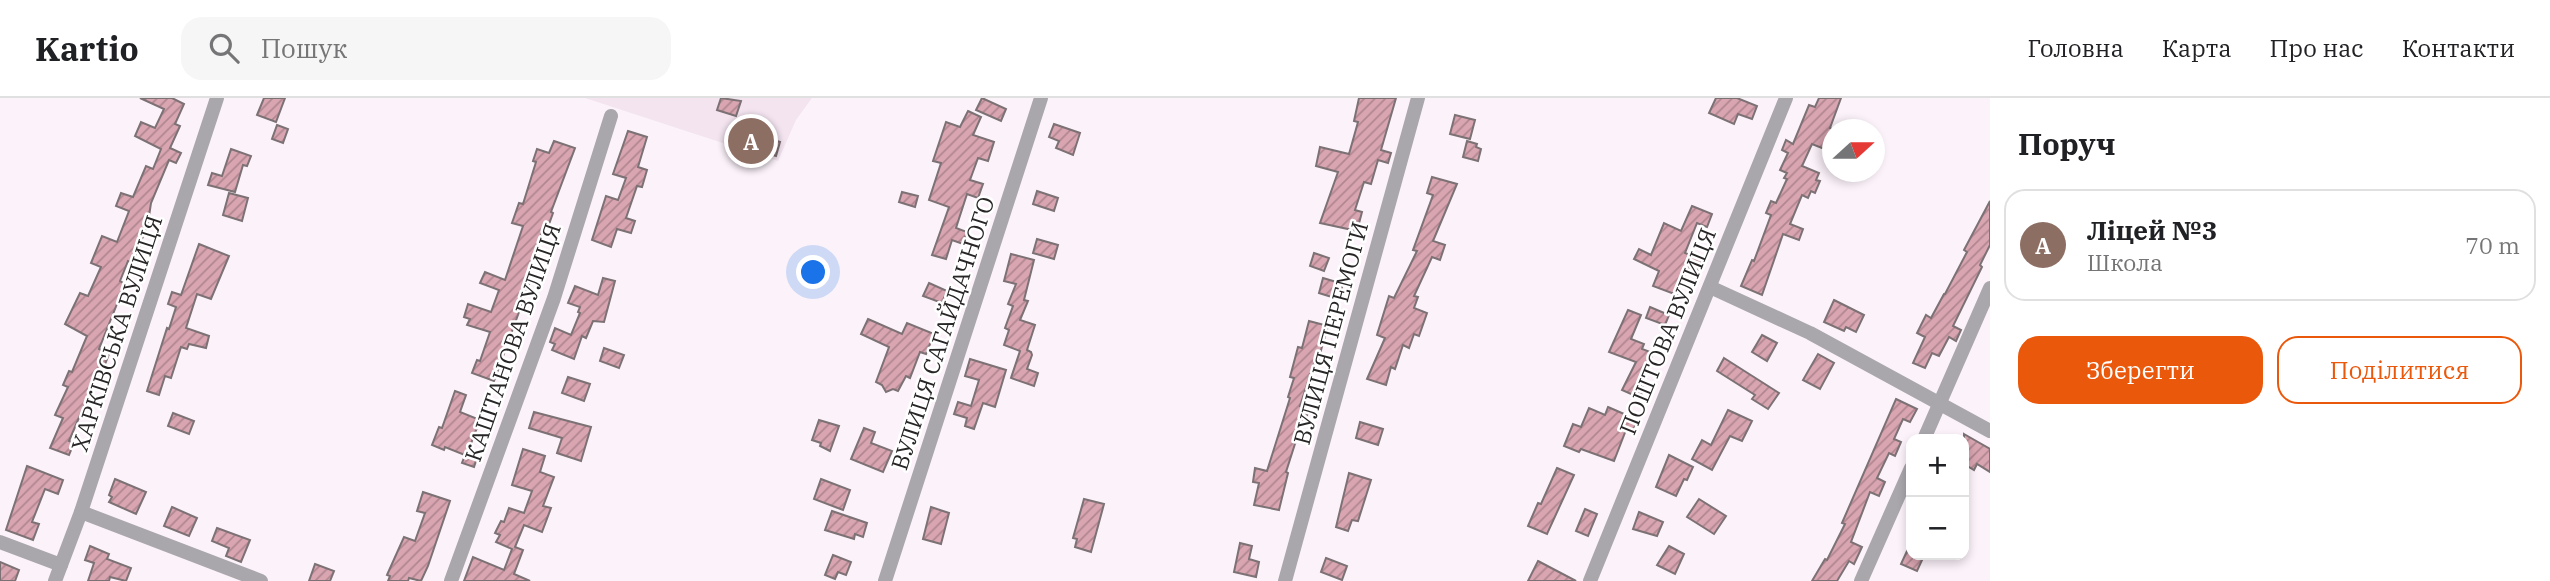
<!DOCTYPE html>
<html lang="uk">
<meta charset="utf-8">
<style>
body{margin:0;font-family:"IBM Plex Serif",serif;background:#f6f6f6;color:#202124}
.controls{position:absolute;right:21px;bottom:21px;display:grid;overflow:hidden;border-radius:14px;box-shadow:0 4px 10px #0003}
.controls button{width:63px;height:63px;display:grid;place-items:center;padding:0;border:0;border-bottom:2px solid #e0e0e0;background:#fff;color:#202124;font:35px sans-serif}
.compass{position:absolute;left:1822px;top:21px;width:63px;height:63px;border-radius:50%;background:#fff;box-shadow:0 4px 10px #0003;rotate:69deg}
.you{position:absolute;left:814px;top:175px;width:24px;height:24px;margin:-18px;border:5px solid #fff;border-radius:50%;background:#1a73e8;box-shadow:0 0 0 10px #1a73e833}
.badge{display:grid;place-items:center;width:46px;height:46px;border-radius:50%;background:#ea580c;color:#fff;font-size:23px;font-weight:700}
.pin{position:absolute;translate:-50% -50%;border:4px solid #fff;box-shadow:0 2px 7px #0006}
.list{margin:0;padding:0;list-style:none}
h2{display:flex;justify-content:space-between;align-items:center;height:91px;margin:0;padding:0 28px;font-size:30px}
h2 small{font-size:23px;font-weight:400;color:#757577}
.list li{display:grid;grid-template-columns:46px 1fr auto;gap:21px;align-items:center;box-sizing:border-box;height:112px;margin:0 14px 14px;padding:0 14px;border:2px solid #e0e0e0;border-radius:21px}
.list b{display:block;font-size:26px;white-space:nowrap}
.list p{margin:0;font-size:23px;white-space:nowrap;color:#757577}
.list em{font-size:23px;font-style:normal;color:#757577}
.actions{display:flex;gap:14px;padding:21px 28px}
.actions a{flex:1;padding:16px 0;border:2px solid #ea580c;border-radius:21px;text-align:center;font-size:24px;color:#ea580c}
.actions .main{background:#ea580c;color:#fff}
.icon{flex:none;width:38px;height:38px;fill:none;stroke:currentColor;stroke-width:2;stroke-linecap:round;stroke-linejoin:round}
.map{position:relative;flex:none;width:1990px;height:483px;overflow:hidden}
header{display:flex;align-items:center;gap:42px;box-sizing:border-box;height:98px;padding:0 35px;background:#fff;border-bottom:2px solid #e0e0e0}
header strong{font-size:33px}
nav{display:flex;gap:38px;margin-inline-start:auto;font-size:24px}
.search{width:490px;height:63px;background:#f6f6f6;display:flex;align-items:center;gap:18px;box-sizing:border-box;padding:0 24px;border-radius:21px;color:#757577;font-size:26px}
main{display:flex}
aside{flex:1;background:#fff}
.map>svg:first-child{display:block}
.built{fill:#f3e4f0}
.building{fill:url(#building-hatch);stroke:#7c7174;stroke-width:2}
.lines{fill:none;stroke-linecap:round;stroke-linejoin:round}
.minor{stroke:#a9a7ab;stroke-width:14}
.labels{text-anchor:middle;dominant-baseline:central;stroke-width:5;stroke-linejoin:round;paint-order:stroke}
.street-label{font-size:23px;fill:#282527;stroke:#fff}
</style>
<header>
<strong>Kartio</strong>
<div class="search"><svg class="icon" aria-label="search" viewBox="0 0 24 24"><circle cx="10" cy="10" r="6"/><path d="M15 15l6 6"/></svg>Пошук</div>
<nav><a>Головна</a><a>Карта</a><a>Про нас</a><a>Контакти</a></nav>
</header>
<main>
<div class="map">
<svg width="1990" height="483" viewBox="0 0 1990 483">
<defs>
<pattern id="building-hatch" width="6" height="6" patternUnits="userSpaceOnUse" patternTransform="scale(1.75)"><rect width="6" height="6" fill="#d9a5b1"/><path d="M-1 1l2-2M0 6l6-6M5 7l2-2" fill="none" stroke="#b08690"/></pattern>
</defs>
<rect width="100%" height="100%" fill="#fcf3fa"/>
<path class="built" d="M585 0H812L796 22 778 63Z"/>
<g class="building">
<path d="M140 0H172L184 6 175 26 180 28 170 50 181 55 176 65 169 62 151 105 148 125 133 165 128 163 120 183 125 186 99 251 109 256 104 269 101 268 69 343 74 345 69 357 50 350 63 320 55 317 68 289 63 287 69 273 72 274 87 238 65 226 80 195 88 198 101 169 91 165 102 138 117 144 129 113 116 108 121 95 133 99 146 68 153 71 161 51 135 38 141 24 155 30 164 11Z"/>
<path d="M264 0H285L276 24 257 17Z"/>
<path d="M721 0 741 3 736 18 717 12Z"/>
<path d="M982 0 1006 11 1001 23 976 12Z"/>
<path d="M1359 0H1396L1381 52 1391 55 1388 65 1378 62 1371 86 1364 84 1355 112 1362 114 1357 133 1320 125 1338 74 1316 68 1320 49 1349 56 1358 24 1354 23Z"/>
<path d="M1716 0H1737L1757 8 1752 21 1738 16 1734 26 1709 15Z"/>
<path d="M1819 0H1841L1830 30 1832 31V54L1812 46 1802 68 1819 75 1816 82 1820 83 1815 95 1811 93 1808 100 1802 97 1790 126 1803 131 1799 142 1783 136 1762 197 1741 188 1752 162 1754 163 1771 117 1766 115 1771 103 1776 105 1787 81 1784 80 1787 75 1780 72 1788 55 1782 52 1786 42 1793 46 1809 7 1815 9Z"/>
<path d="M968 13 981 19 973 37 994 44 988 63 978 60 970 82 983 86 978 100 967 96 956 130 967 134 963 146 952 142 946 161 932 157 949 109 929 102 941 65 933 63 946 24 960 29Z"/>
<path d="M1455 17 1475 22 1470 41 1450 36Z"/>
<path d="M1054 26 1080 35 1073 57 1056 50 1059 43 1049 39Z"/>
<path d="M277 27 288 31 283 45 272 41Z"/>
<path d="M628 33 647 39 638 69 647 72 642 89 637 88 626 120 635 123 631 135 617 131 611 149 592 142 606 98 618 102 626 80 613 76Z"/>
<path d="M767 40 780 44 776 58 764 54Z"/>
<path d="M554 43 575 50 551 114 553 115 548 129 544 128 527 180 531 181 494 283 472 275 477 262 480 263 490 234 467 227 470 221 464 219 468 206 491 214 499 192 480 185 485 174 505 182 523 128 512 125 519 105 523 106 536 64 533 63 537 51 549 55Z"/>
<path d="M1467 43 1477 46 1476 49 1481 51 1478 63 1463 59Z"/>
<path d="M231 51 251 58 247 68 243 67 235 94 208 87 212 75 222 78Z"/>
<path d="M1432 79 1457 86 1433 143 1445 147 1440 162 1432 159 1414 198 1418 199 1414 210 1427 215 1419 238 1414 236 1409 250 1403 247 1395 271 1391 269 1386 287 1367 281 1385 240 1377 237 1389 198 1394 200 1417 153 1413 152 1433 97 1427 95Z"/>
<path d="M1037 93 1058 100 1054 113 1033 106Z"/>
<path d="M902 94 918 98 915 109 899 104Z"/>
<path d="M229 95 248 100 242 123 223 117Z"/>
<path d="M1990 103V147L1980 167 1982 169 1953 228 1961 232 1956 243 1949 239 1939 258 1932 255 1925 270 1913 265 1925 239 1917 235 1926 217 1931 220 1944 196H1945L1967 154 1964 152Z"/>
<path d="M1692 108 1712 116 1707 129 1697 125 1685 155 1702 162 1698 173 1688 169 1677 197 1653 188 1659 173 1634 161 1639 151 1651 157 1664 125 1681 133Z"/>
<path d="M1037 141 1058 147 1054 161 1033 155Z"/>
<path d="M199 146 229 158 211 201 197 196 186 230 209 238 206 250 189 246 187 251 181 249 171 280 165 278 159 297 147 293 167 230 169 231 176 209 168 206 172 194 181 197Z"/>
<path d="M1314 155 1329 160 1324 173 1310 168Z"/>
<path d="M1011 156 1034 162 1024 202 1028 203 1020 222 1035 227 1027 252 1031 254 1032 257 1027 271 1038 275 1034 288 1011 280 1020 253 1004 247 1009 232 1005 230 1013 208 1008 206 1016 186 1004 183Z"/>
<path d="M603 180 615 183 604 224 593 223 586 240 582 238 574 261 552 252 555 246 550 244 555 230 571 237 580 215 578 214 580 209 568 205 575 188 598 197Z"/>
<path d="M1323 180 1343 186 1338 201 1319 195Z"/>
<path d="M929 185 947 193 942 205 923 198Z"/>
<path d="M1834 202 1864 217 1856 234 1846 229 1844 233 1824 224Z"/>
<path d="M1650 209 1669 217 1665 227 1646 220Z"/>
<path d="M1628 212 1641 217 1631 241 1644 246 1642 251 1653 255 1640 288 1644 290 1640 300 1622 292 1636 264 1609 254Z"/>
<path d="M868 221 902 236 907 225 934 236 926 256 920 254 910 280 906 278 898 293 893 291 886 294 882 287 876 284 889 249 861 236Z"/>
<path d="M1309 223 1328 228 1317 266 1314 265 1300 308 1309 311 1304 328 1301 327 1286 374 1288 375 1279 412 1254 407 1259 385 1253 384 1255 370 1267 373 1290 300 1288 299 1294 280 1290 279 1298 249 1302 250Z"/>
<path d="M1762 237 1777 245 1767 263 1752 254Z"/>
<path d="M604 250 624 257 619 270 600 263Z"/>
<path d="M1818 256 1834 265 1820 291 1803 282Z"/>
<path d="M1724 260 1779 295 1768 311 1752 301 1755 297 1717 273Z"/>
<path d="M970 261 1006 272 995 309 983 305 974 331 965 328 967 320 954 316 958 304 971 308 979 282 965 278Z"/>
<path d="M568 279 590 286 584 303 562 295Z"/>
<path d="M455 293 466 297 460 314 480 322 467 356 477 360 474 369 462 365 465 357 445 349 444 352 432 347 439 329 442 330Z"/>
<path d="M1896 301 1917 311 1910 324 1903 321 1894 341 1901 344 1895 358 1889 355 1877 380 1885 384 1879 398 1870 394 1851 444 1862 449 1854 466 1849 463 1837 483H1812L1825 461 1827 462 1845 426 1842 425Z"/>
<path d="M1608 309 1638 322 1632 335 1626 332 1614 363 1581 351 1579 354 1564 348 1573 326 1581 329 1589 310 1605 317Z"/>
<path d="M1728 312 1752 323 1742 343 1730 338 1712 372 1692 361 1702 342 1711 347Z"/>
<path d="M534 314 591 329 581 363 557 355 562 340 529 330Z"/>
<path d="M173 315 194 323 189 336 168 328Z"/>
<path d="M819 322 839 328 830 353 820 348 821 345 812 342Z"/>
<path d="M1360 324 1383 331 1378 347 1356 340Z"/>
<path d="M864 330 875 334 871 345 892 353 883 374 851 361Z"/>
<path d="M1964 336 1990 351V374L1977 366 1974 372 1964 366Z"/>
<path d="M523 351 545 358 540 374 554 379 543 408 551 410 542 434 524 427 515 449 523 452 514 476 530 483H464L473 459 504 472 512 451 496 444 500 437 495 435 501 423 504 424 509 410 524 415 532 393 512 387Z"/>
<path d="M1669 357 1693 369 1687 382 1684 381 1676 398 1656 389Z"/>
<path d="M27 368 63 382 58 396 45 391 32 424 39 426 33 442 6 432Z"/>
<path d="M1557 370 1574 377 1547 436 1528 428 1538 405 1541 406Z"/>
<path d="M1349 375 1371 382 1358 423 1352 422 1348 433 1336 429Z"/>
<path d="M115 381 146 394 136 416 109 404 112 399 109 397Z"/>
<path d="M821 381 850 392 843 412 814 401Z"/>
<path d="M423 394 450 403 428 468 421 483 409 480 408 483H388L390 478 387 477 404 439 415 443 425 415 417 413Z"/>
<path d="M1084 401 1104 406 1091 454 1075 449 1077 441 1073 440Z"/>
<path d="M1699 401 1726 418 1714 436 1687 419Z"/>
<path d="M172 409 197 420 189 438 164 428Z"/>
<path d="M931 409 949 415 941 446 923 441Z"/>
<path d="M1585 411 1597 416 1588 438 1576 433Z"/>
<path d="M832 413 867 425 863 439 855 436 854 441 825 432Z"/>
<path d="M1639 414 1663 424 1657 438 1633 431Z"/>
<path d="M217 430 250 442 241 464 226 458 229 450 212 443Z"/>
<path d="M1240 445 1252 448 1249 461 1259 464 1256 479 1234 474Z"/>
<path d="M90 448 109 456 107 461 131 470 126 483 110 479 109 483H88L94 465 85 462Z"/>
<path d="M1669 448 1684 456 1675 476 1657 467Z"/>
<path d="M1907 453 1911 457 1923 460 1917 473 1901 466Z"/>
<path d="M833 457 851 464 846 477 838 474 835 481 825 477Z"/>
<path d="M1326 460 1347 468 1342 482 1321 474Z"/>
<path d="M1538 463 1576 483H1528Z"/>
<path d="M0 464 19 472 15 483H0Z"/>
<path d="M315 466 334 473 330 483H309Z"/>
</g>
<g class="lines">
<g class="minor">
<path d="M1710 189 1810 235 1990 333"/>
<path d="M1924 341 1990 190"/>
<path d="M81 414 261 483"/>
<path d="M0 444 61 467"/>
<path d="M55 483 81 414 217 0"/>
<path d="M451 483 554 200 611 18"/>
<path d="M885 483 1041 0"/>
<path d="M1285 483 1418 0"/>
<path d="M1590 483 1786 0"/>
<path d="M1861 483 1911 370"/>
</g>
</g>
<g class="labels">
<g class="street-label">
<text transform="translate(1667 233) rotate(-68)">ПОШТОВА ВУЛИЦЯ</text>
<text transform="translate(116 235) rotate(-72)">ХАРКІВСЬКА ВУЛИЦЯ</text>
<text transform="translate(942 235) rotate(-72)">ВУЛИЦЯ САГАЙДАЧНОГО</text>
<text transform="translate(1330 235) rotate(-75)">ВУЛИЦЯ ПЕРЕМОГИ</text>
<text transform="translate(512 244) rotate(-71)">КАШТАНОВА ВУЛИЦЯ</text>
</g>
</g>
</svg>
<div class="controls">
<button>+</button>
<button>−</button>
</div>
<svg class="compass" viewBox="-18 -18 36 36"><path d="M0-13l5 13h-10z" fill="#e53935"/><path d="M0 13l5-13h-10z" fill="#757577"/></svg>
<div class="you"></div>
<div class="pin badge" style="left:751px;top:43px;background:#8d6e63">A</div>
</div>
<aside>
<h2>Поруч<small></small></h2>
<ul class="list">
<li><span class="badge" style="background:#8d6e63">A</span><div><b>Ліцей №3</b><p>Школа</p></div><em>70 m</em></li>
</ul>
<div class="actions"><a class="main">Зберегти</a><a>Поділитися</a></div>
</aside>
</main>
